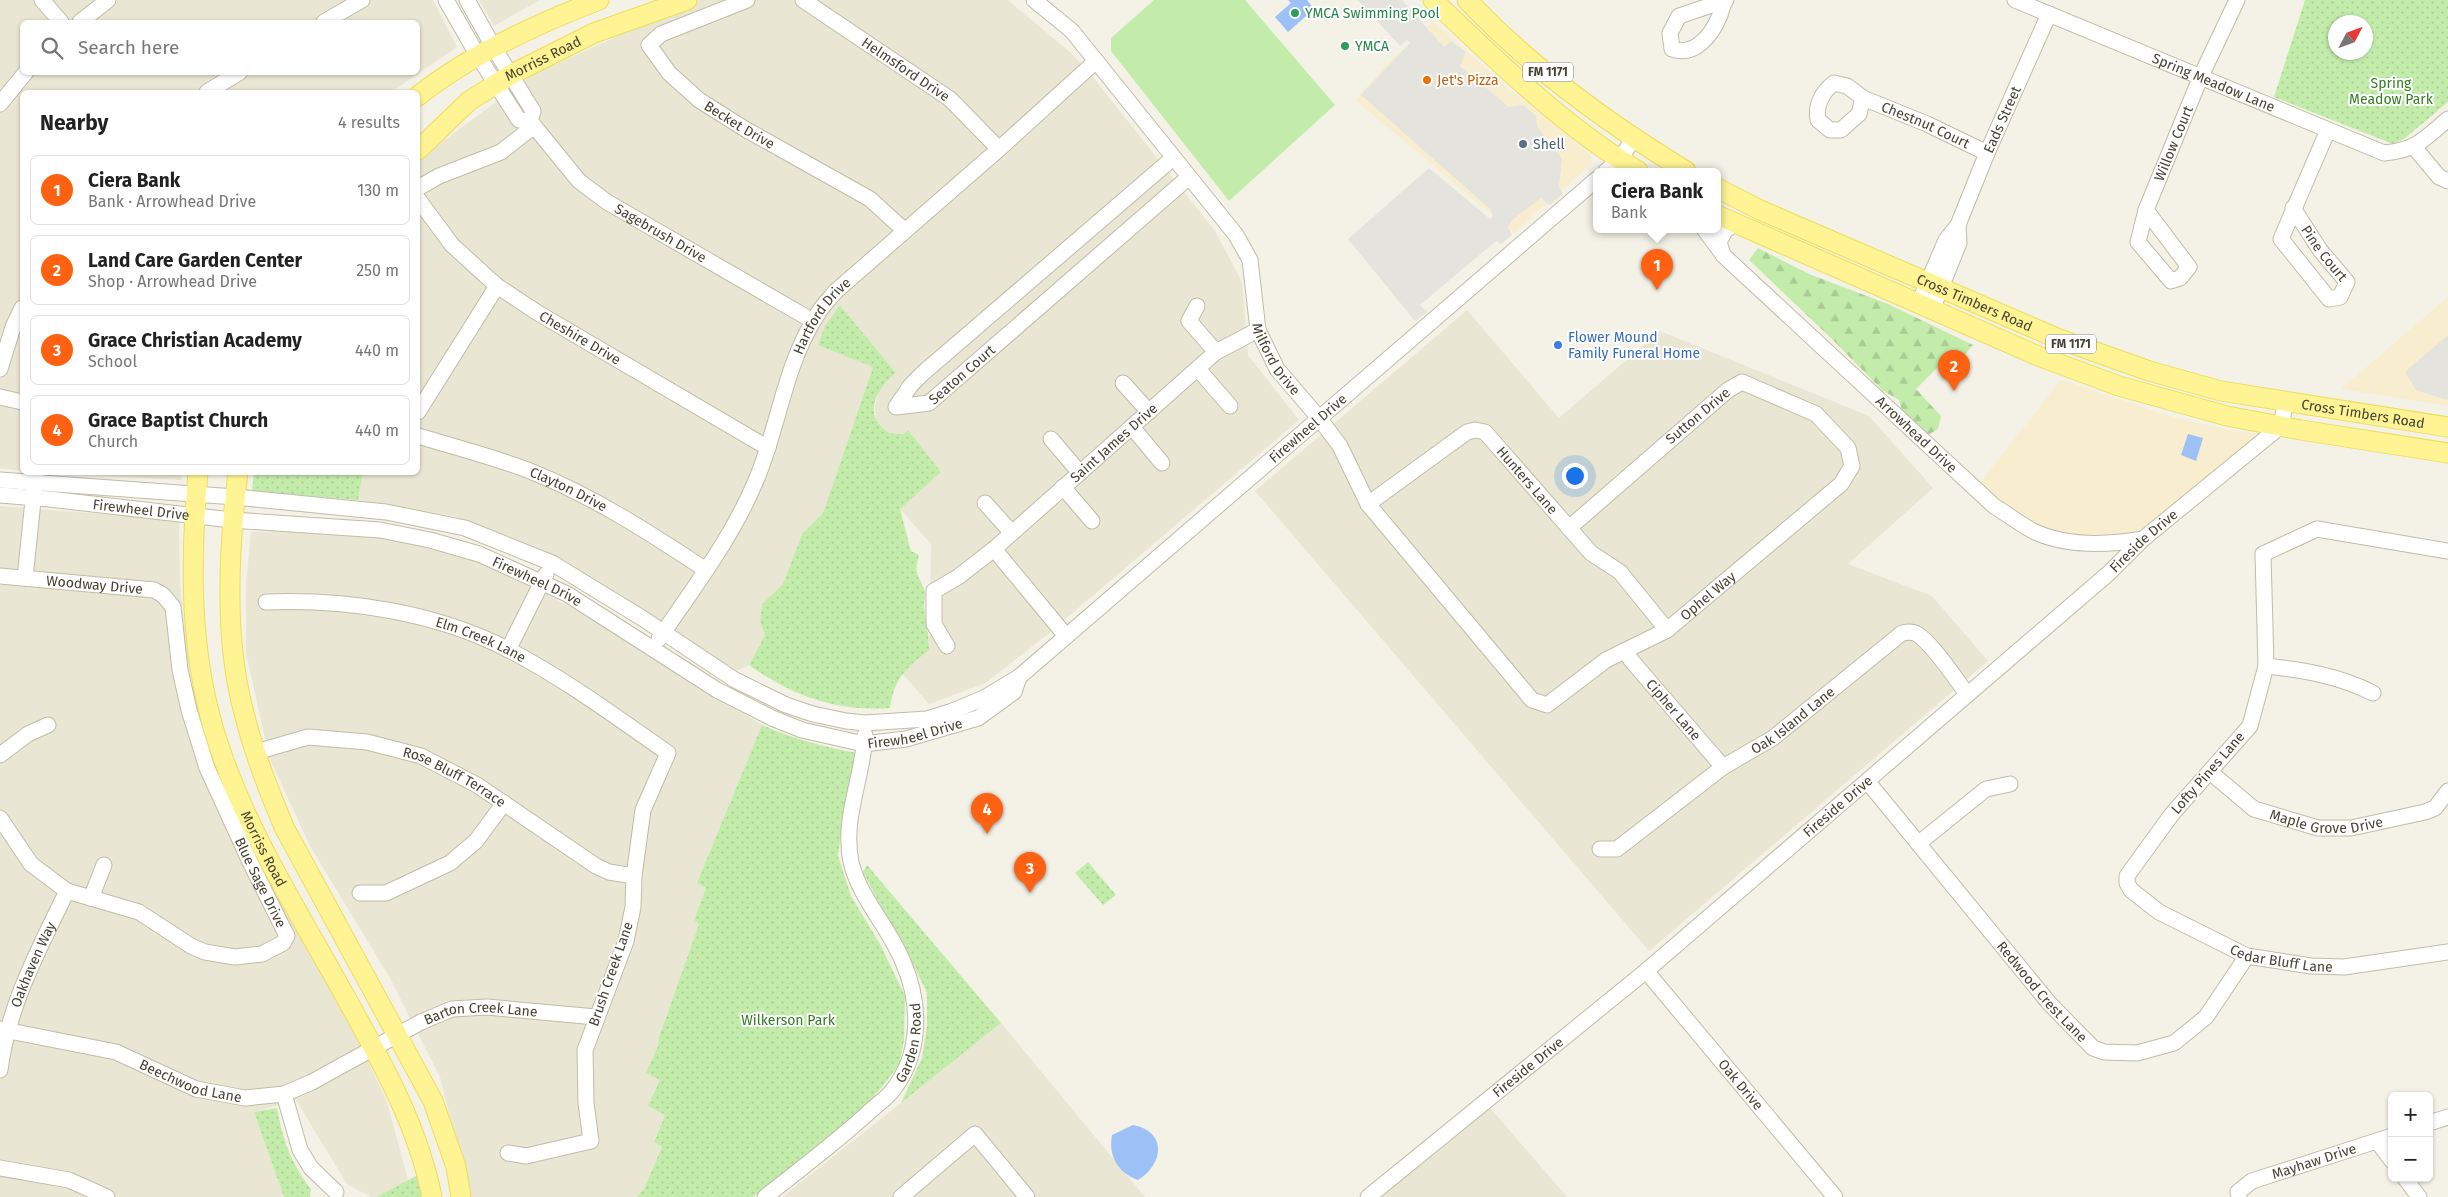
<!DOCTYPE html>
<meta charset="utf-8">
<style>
body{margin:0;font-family:"Fira Sans",sans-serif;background:#f2f2f2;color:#222}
.controls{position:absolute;right:15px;bottom:15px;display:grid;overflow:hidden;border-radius:8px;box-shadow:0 1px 4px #0004}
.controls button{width:45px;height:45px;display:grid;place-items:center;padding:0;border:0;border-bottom:1px solid #e0e0e0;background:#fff;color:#222;font:25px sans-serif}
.compass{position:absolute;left:2328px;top:15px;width:45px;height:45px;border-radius:50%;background:#fff;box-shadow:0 1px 4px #0004;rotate:49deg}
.you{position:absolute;left:1574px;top:475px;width:18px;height:18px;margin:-12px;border:4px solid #fff;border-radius:50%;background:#1a73e8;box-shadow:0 0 0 8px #1a73e833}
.badge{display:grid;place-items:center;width:32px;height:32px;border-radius:50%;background:#ff6112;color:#fff;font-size:16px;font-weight:700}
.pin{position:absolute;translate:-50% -41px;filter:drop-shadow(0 1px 2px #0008)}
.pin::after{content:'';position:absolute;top:26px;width:18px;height:15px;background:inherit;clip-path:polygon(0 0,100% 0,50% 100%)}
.popup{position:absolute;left:1593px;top:168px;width:128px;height:65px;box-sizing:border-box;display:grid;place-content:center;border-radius:8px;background:#fff;filter:drop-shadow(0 1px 4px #0005);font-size:16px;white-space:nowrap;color:#767676}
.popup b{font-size:19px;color:#222}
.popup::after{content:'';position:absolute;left:50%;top:100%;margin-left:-10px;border:10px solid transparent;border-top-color:#fff}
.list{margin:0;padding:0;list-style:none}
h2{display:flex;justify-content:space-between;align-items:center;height:65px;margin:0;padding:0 20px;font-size:21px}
h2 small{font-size:16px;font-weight:400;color:#767676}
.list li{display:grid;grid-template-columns:32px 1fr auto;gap:15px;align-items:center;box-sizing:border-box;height:70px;margin:0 10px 10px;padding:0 10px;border:1px solid #e0e0e0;border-radius:8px}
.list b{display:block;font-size:19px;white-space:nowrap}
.list p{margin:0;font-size:16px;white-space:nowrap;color:#767676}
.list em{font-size:16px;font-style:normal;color:#767676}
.icon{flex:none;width:28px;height:28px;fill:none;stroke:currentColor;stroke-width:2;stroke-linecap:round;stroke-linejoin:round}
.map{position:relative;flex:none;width:2448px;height:1197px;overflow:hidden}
.search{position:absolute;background:#fff;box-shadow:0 1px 4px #0004;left:20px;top:20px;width:400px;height:55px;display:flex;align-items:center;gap:12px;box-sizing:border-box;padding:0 18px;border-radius:8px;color:#767676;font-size:19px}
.panel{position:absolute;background:#fff;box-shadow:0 1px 4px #0004;left:20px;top:90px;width:400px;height:385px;border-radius:8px}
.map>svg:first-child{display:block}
.residential{fill:#e9e6d3;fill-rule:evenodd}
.commercial{fill:#f8eecf}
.grass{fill:url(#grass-dots);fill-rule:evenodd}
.forest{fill:url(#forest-firs)}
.pitch{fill:#c3ecab}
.parking{fill:#e5e3de}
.water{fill:#9dc1f6}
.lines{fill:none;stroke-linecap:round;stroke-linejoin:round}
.minor-casing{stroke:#c1bca7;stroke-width:17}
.major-casing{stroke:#eedc5a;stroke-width:21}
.minor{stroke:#fff;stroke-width:15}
.major{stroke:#fff494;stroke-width:19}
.leisure-dot{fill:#2e9e5b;stroke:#fff;stroke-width:2}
.food-dot{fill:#e8710a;stroke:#fff;stroke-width:2}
.service-dot{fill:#5c6f8a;stroke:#fff;stroke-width:2}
.shop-dot{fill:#3f7fe0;stroke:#fff;stroke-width:2}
.labels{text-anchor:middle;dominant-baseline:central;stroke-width:4;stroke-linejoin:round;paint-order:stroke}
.shield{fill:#fff;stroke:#7e7b71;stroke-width:1}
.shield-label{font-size:12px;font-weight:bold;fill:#474334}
.leisure-label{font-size:14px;fill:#27864d;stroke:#fff;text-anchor:start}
.street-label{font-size:14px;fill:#474334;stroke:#fff}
.food-label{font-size:14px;fill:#c56008;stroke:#fff;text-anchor:start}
.park-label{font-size:14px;fill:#347e22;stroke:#fff}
.service-label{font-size:14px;fill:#4e5e75;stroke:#fff;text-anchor:start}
.shop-label{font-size:14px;fill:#366cbe;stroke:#fff;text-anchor:start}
</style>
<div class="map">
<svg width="2448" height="1197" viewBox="0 0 2448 1197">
<defs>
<pattern id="grass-dots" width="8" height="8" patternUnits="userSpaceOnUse" patternTransform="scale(1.25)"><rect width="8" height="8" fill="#c3ecab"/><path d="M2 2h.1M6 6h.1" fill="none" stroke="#a9cc94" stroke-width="1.8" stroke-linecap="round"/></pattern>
<pattern id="forest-firs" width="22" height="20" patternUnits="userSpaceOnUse" patternTransform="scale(1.25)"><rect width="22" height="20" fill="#c3ecab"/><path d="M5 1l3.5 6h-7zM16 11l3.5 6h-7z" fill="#a9cc94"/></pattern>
</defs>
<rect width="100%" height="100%" fill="#f4f2e6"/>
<g class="residential">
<path d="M0 0H433L457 47 391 92H22V471L0 468ZM22 22H418V72H22Z"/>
<path d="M479 0H540L494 26Z"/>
<path d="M697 0H1008L1071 53 1092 76 1215 231 1242 282 1248 355 1299 420 1049 633 986 683 929 704 902 673 929 650 931 544 900 509 907 430 903 434 889 433 876 420 875 405 879 391 888 379 896 373 840 305 825 326 873 367 823 513 802 534 783 584 762 604 760 622 765 635 749 665 737 671 568 568 454 516 358 500 363 473 418 472V160L532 75Z"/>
<path d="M1467 310 1559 418 1660 331 1869 416 1933 488 1848 564 1932 596 1988 661 1649 951 1255 491Z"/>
<path d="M55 473H183L181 480Z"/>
<path d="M0 506 179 520 180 586 191 678 215 765 248 837 344 1008 387 1102 408 1180 376 1197H371L347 1184 296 1100 254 1112 284 1197H0Z"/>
<path d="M311 530 409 539 497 567 623 636 762 725 697 883 706 888 694 920 699 924 659 1037 658 1046 646 1073 660 1080 665 1114 654 1142 662 1147 644 1189 637 1197H470L440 1077 390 978 310 846 269 757 246 653V587L251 532Z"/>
<path d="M1001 1023 1145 1197H782L901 1103Z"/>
<path d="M1486 1103 1567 1197H1369Z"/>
</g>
<g class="commercial">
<path d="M1433 21 1505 86 1591 154 1592 163 1514 233 1355 100 1390 61Z"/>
<path d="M2448 297V406L2341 389Z"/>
<path d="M2061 380 2176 418 2235 431 2255 433 2254 442 2175 511 2136 535 2106 538 2062 536 2006 511 1978 485Z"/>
</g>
<g class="grass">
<path d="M2305 0H2448V102L2404 139 2393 144 2274 97ZM2366 22V52H2336V22Z"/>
<path d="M840 305 896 373C883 382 867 405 877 421 880 426 885 429 889 433L903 434 908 430 941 472 900 509 911 551 919 555C913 576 919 574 925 592 926 596 924 602 924 607 926 622 929 635 929 650 906 669 895 676 890 708 837 712 792 696 749 665L765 635 760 622 762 604 783 584 802 534 823 513 873 367 818 345 825 326Z"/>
<path d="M254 473V472L363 473 358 500 252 491Z"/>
<path d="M762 725C794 739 824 747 857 753L845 805 838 856 851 896 880 944 905 996 904 1041 899 1065 866 1107 753 1197H637L644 1189 662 1147 654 1142 665 1115 648 1106 660 1080 646 1073 658 1046 659 1037 699 924 694 920 706 888 697 883Z"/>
<path d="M1088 862 1116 895 1103 905 1075 873Z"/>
<path d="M867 865 1001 1023 901 1103 922 1058 927 1026V993L902 941 887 918 863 872Z"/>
<path d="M277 1108C283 1141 291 1163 311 1189L310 1197H284L254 1112Z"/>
<path d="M418 1175 423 1197H376Z"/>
</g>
<path class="forest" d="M1758 248 1809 274 1888 304 1973 345 1950 372 1940 365 1916 389 1941 416 1938 429 1926 436 1904 419 1899 400 1882 390 1833 340 1749 260Z"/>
<path class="pitch" d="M1154 0H1245L1335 105 1229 201 1111 51V38Z"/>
<g class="parking">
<path d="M1358 0H1402L1444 47 1451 41 1466 52 1460 66 1509 107 1523 105 1536 116 1537 126 1562 159 1559 186 1563 194 1549 205 1541 198 1512 220 1508 227 1512 235 1501 244 1496 241 1420 305 1427 312 1415 321 1348 239 1429 168 1490 219 1493 216 1490 209 1361 95 1410 43 1407 40 1400 46Z"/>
<path d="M2448 335V398L2447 400 2416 390 2405 372Z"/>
</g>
<g class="water">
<path d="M1288 0H1307L1314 9 1288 32 1275 17 1291 3Z"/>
<path d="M2188 434 2203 438 2196 461 2181 455Z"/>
<path d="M1133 1125C1167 1131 1164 1164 1138 1180 1118 1173 1108 1156 1112 1135Z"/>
</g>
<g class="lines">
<defs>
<g id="minor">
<path d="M42 0 61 22"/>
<path id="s1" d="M446 0 478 56 519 120 530 121 579 181 607 202 813 321"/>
<path d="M467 0 494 48 533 111 530 121"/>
<path id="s2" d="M747 0 661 34 649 45 669 73 699 100 745 129 870 199 905 231"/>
<path id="s3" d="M803 0 950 99 999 149"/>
<path id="s4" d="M1034 0 1072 31 1236 235 1250 260 1258 330 1277 369 1319 418 1340 446 1368 504 1532 700 1547 705 1606 660 1667 630 1841 484 1852 466 1848 448 1816 414 1742 382 1728 390 1569 528"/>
<path id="s5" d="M2015 0 2384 153C2417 150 2424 139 2448 119"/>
<path d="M1722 5H1712L1679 16 1670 33 1672 49C1695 57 1712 35 1720 15 1722 9 1722 5 1726 0"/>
<path d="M80 22 108 0"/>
<path d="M324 22 362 0"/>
<path d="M207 92 240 72"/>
<path id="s6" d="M1863 98 1859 114 1841 130H1830L1818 120C1815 106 1822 92 1834 83L1847 86 1863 98 1927 124 1987 153"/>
<path d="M0 104 26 72"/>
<path d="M2414 147 2439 177 2448 181"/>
<path id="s7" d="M1173 158 923 373 911 385 896 407 929 403 1189 177"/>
<path d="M1606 171 1620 160 1633 139"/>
<path d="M418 188 439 176 501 152 534 126"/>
<path id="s8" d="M418 199 452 245 497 286 538 313 768 448"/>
<path id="s9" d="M2293 208 2320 250 2347 282 2340 297 2329 299 2281 239 2328 130"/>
<path id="s10" d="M2146 210 2201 76 2237 0"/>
<path d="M2146 210 2189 267 2180 278 2171 281 2138 242Z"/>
<path id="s11" d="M1704 229 1724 256 1994 506C2007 514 2020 524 2033 531 2066 547 2108 545 2143 539"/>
<path d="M1723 255 1719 242 1725 231 1736 223"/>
<path id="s12" d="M1919 303 1946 240 1958 225 1987 153 2049 14"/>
<path d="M1197 306 1189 321 1216 352"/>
<path d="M1932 310 1959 243 1958 225"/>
<path d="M0 369 13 327 22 308"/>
<path d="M1198 369 1230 406"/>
<path d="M1123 383 1149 412"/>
<path d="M0 397 22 402"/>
<path d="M418 412 497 286"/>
<path d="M1132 427 1162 463"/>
<path id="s13" d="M418 436C455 447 494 457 530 471 593 496 650 533 706 570"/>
<path d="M1051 439 1080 473"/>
<path id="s14" d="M0 480 235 497 386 512 465 528 552 563 642 618 735 680 786 705 813 714 846 721 865 723 927 719 950 712 984 698 1019 677 1597 179"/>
<path d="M1063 487 1092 521"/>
<path id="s15" d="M0 495 49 499 232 520 380 530 430 540 479 554 567 594 717 690 772 718 802 730 864 744 906 739 978 718 1014 692 1019 677"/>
<path d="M985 503 1012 533"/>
<path id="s16" d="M1368 504 1467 432 1475 430 1485 432 1591 553 1620 572 1667 630"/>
<path d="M994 549 1066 636"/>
<path id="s17" d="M2448 551 2317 529 2263 554 2266 666 2250 726 2172 814 2127 876V883L2131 890 2159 912 2247 956 2311 966 2344 967 2448 952"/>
<path id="s18" d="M0 576 154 590 163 595 173 607 180 670 189 710 207 768 250 862 287 936 283 943 262 954 235 957 205 952 191 946 139 912 67 891 31 864 0 818"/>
<path d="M25 578 36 472"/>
<path id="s19" d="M266 602C347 599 436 612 509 650 565 679 616 717 668 753L643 810 634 876 633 907 626 941 585 1050 586 1103 591 1141 526 1156 508 1153"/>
<path id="s20" d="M659 639C694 587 733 537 757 478 779 425 785 364 817 315 822 306 829 299 836 291L999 149 1096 61"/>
<path id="s21" d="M947 646 934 624V591L958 577 994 549 1216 352 1258 330"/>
<path d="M508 650 546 574"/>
<path id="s22" d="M1626 652 1631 660 1723 767"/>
<path d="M2266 666C2304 670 2339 676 2373 693"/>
<path id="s23" d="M256 752 308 737 367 742 421 756 477 785 596 866 609 872 634 876"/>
<path d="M0 755 28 734 48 725"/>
<path id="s24" d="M2210 772 2254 809 2318 828H2351L2425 812 2435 808 2448 791"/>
<path id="s25" d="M1867 781 2049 1003 2093 1048 2104 1052 2137 1053 2174 1043 2206 1017 2247 956"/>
<path d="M1919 843 1986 789 2010 784"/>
<path id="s26" d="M1600 849H1617L1723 767 1773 738 1902 633C1907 632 1912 631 1917 634 1933 644 1955 678 1967 694"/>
<path d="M360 893H386L450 863 476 841 504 803"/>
<path d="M91 898 104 865"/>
<path id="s27" d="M1646 971 1835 1197"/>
<path id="s28" d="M0 1029 116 1052 196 1089 245 1098 284 1094 312 1082 421 1022 452 1009 487 1007 596 1017"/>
<path id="s29" d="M0 1070C8 1006 39 949 67 891"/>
<path d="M284 1094 300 1150 311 1168 336 1192"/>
<path d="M2429 1123 2448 1117"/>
<path d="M2377 1141 2392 1161"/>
<path d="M0 1168 69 1180 107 1197"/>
<path d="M2405 1178 2419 1197"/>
<path id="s30" d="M765 1197C799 1170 835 1143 867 1114 875 1106 886 1099 892 1091 922 1054 921 1003 903 962 889 927 860 899 851 862 842 818 863 778 865 735"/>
<path d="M901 1197 975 1134 1027 1197"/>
<path id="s31" d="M1368 1197 1646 971 2109 573 2143 539 2281 426 2286 400"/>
<path id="s32" d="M2239 1197 2238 1192 2252 1181 2392 1136"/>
</g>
<g id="major">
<path d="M1433 0C1497 61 1562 125 1638 171"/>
<path d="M1467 0C1529 66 1609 124 1686 171"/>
<path d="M418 96C471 54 536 24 599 0"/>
<path id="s33" d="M418 150 469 101 510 75 594 33 687 0"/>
<path id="s34" d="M1717 188 1760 210 2059 339 2149 371 2221 391 2448 427"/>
<path d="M1717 215 2038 356 2119 386 2227 416 2301 430 2448 453"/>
<path id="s35" d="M198 472C190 564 189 655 218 743 246 829 296 908 340 987 377 1054 417 1121 432 1197"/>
<path d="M238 472C231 529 227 586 232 643 237 707 260 771 285 829L433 1101 456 1167 461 1197"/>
</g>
</defs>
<use href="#minor" class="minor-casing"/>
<use href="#major" class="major-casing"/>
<use href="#minor" class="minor"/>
<use href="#major" class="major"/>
</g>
<g class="leisure-dot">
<circle cx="1295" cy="13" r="5"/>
<circle cx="1345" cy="46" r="5"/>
</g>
<circle class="food-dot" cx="1427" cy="80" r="5"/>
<circle class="service-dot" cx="1523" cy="144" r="5"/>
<circle class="shop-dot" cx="1558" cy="345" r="5"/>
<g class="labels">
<g class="shield">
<rect x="1523" y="62.5" width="50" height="19" rx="4"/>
<rect x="2046" y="334.5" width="50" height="19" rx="4"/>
</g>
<g class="shield-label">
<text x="1548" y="72">FM 1171</text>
<text x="2071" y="344">FM 1171</text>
</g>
<g class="leisure-label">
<text x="1305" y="13">YMCA Swimming Pool</text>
<text x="1355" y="46">YMCA</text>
</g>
<g class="street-label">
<text stroke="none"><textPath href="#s33" startOffset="156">Morriss Road</textPath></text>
<text stroke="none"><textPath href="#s3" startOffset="124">Helmsford Drive</textPath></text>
<text stroke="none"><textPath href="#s5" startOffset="215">Spring Meadow Lane</textPath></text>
<text stroke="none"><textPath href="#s12" startOffset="202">Eads Street</textPath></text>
<text stroke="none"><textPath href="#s2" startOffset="231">Becket Drive</textPath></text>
<text stroke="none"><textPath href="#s6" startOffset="211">Chestnut Court</textPath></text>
<text stroke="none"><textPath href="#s10" startOffset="72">Willow Court</textPath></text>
<text stroke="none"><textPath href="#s1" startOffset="326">Sagebrush Drive</textPath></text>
<text stroke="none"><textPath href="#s9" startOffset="55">Pine Court</textPath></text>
<text stroke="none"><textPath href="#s34" startOffset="282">Cross Timbers Road</textPath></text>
<text stroke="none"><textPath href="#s20" startOffset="365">Hartford Drive</textPath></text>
<text stroke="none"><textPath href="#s8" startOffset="216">Cheshire Drive</textPath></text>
<text stroke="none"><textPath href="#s4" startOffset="444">Milford Drive</textPath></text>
<text stroke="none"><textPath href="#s7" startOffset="450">Seaton Court</textPath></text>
<text stroke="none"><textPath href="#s34" startOffset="688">Cross Timbers Road</textPath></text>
<text transform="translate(1698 416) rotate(-40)">Sutton Drive</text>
<text stroke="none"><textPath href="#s14" startOffset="1462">Firewheel Drive</textPath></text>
<text stroke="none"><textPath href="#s11" startOffset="296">Arrowhead Drive</textPath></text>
<text stroke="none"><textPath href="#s21" startOffset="292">Saint James Drive</textPath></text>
<text stroke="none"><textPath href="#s16" startOffset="205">Hunters Lane</textPath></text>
<text stroke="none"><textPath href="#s13" startOffset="160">Clayton Drive</textPath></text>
<text stroke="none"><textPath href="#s15" startOffset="142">Firewheel Drive</textPath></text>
<text stroke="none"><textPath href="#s31" startOffset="1016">Fireside Drive</textPath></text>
<text stroke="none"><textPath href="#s15" startOffset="548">Firewheel Drive</textPath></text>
<text stroke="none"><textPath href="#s18" startOffset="95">Woodway Drive</textPath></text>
<text stroke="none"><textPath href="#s4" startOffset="1084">Ophel Way</textPath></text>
<text stroke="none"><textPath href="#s19" startOffset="220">Elm Creek Lane</textPath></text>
<text stroke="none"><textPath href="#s22" startOffset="75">Cipher Lane</textPath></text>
<text stroke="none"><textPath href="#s26" startOffset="235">Oak Island Lane</textPath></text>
<text stroke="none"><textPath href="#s15" startOffset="968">Firewheel Drive</textPath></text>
<text transform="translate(2208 773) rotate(-49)">Lofty Pines Lane</text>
<text stroke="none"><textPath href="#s23" startOffset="208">Rose Bluff Terrace</textPath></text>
<text stroke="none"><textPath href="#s31" startOffset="611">Fireside Drive</textPath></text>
<text stroke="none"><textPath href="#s24" startOffset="132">Maple Grove Drive</textPath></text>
<text stroke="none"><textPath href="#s35" startOffset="389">Morriss Road</textPath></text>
<text stroke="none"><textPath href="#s18" startOffset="472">Blue Sage Drive</textPath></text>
<text stroke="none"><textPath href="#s17" startOffset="744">Cedar Bluff Lane</textPath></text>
<text stroke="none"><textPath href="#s29" startOffset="111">Oakhaven Way</textPath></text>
<text transform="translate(611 974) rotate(-71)">Brush Creek Lane</text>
<text stroke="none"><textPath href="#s25" startOffset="274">Redwood Crest Lane</textPath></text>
<text stroke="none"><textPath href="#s28" startOffset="512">Barton Creek Lane</textPath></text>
<text stroke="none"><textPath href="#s30" startOffset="218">Garden Road</textPath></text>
<text stroke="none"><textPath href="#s31" startOffset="206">Fireside Drive</textPath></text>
<text stroke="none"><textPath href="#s28" startOffset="199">Beechwood Lane</textPath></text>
<text stroke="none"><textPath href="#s27" startOffset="148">Oak Drive</textPath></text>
<text stroke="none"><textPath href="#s32" startOffset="88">Mayhaw Drive</textPath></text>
</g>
<g class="food-label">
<text x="1437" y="80">Jet's Pizza</text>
</g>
<g class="park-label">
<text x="2391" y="83">Spring<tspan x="2391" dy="16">Meadow Park</tspan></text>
<text x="788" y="1020">Wilkerson Park</text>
</g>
<g class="service-label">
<text x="1533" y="144">Shell</text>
</g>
<g class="shop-label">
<text x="1568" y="337">Flower Mound<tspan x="1568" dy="16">Family Funeral Home</tspan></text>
</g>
</g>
</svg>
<div class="controls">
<button>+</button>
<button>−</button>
</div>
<svg class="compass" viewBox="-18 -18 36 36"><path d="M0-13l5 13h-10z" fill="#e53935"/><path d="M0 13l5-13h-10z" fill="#767676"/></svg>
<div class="you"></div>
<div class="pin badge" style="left:1657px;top:290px">1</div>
<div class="popup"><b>Ciera Bank</b>Bank</div>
<div class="pin badge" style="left:1954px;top:391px">2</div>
<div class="pin badge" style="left:1030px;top:893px">3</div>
<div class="pin badge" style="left:987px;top:834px">4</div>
<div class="search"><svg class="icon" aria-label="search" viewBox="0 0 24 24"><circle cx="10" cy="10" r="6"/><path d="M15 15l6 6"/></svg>Search here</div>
<section class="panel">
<h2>Nearby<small>4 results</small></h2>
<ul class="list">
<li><span class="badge">1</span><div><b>Ciera Bank</b><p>Bank · Arrowhead Drive</p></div><em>130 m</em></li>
<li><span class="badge">2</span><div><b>Land Care Garden Center</b><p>Shop · Arrowhead Drive</p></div><em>250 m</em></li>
<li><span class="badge">3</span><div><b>Grace Christian Academy</b><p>School</p></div><em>440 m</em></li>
<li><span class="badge">4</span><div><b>Grace Baptist Church</b><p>Church</p></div><em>440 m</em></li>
</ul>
</section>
</div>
